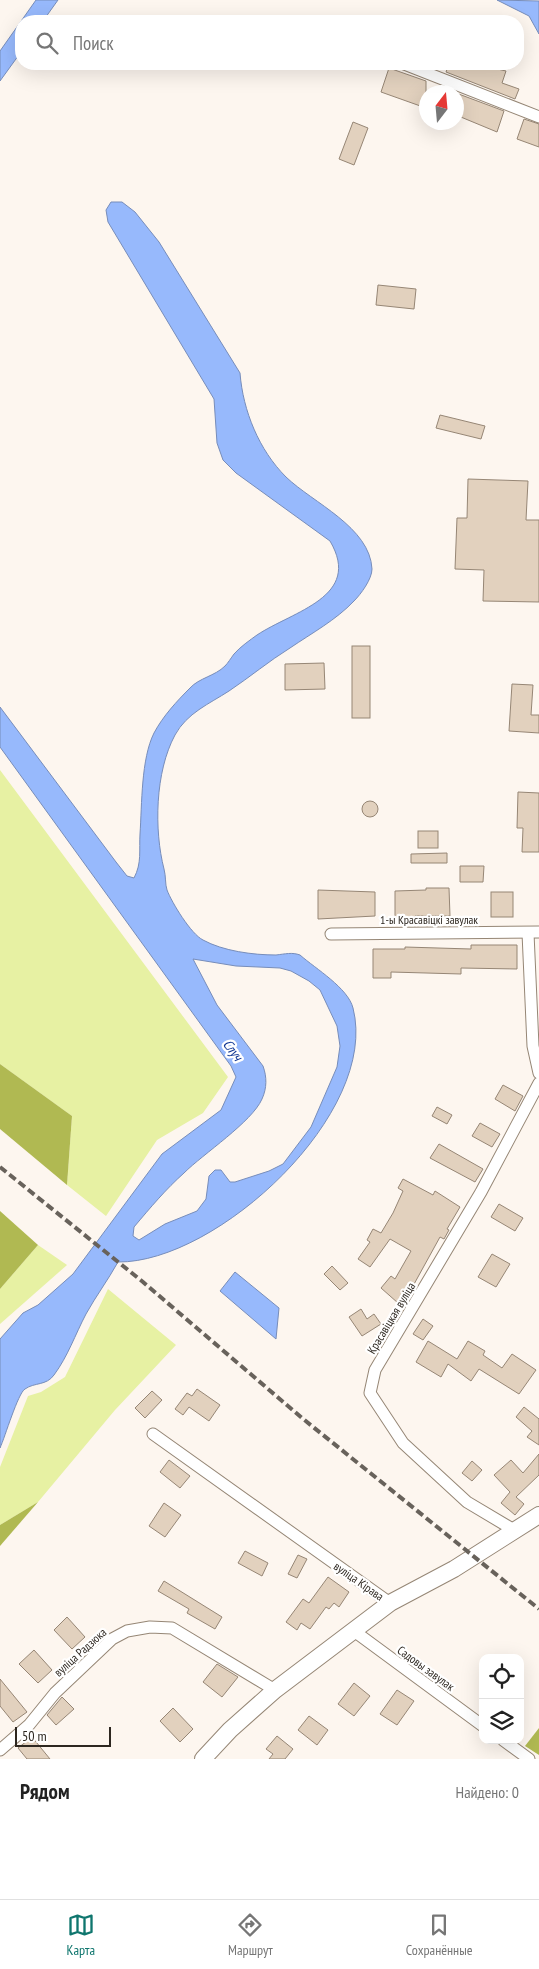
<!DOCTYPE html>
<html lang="ru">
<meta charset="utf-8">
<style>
body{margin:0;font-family:"PT Sans Narrow",sans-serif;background:#f6f6f6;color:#222}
.controls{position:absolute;right:15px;bottom:15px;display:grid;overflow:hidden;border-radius:10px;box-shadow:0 5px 20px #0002}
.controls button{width:45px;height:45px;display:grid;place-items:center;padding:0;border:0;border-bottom:1px solid #e0e0e0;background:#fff;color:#222;font:25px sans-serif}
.compass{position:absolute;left:419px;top:85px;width:45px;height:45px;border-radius:50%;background:#fff;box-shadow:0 5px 20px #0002;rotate:16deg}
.scale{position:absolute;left:15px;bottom:12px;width:96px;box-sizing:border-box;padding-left:5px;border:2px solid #2d2720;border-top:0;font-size:14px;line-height:18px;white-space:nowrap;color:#2d2720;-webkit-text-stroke:4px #fff;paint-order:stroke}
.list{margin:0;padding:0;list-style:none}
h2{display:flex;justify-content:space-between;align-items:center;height:65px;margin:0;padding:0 20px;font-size:21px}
h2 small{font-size:16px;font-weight:400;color:#767676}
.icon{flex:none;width:28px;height:28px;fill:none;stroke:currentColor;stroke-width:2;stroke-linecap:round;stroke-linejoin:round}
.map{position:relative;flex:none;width:539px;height:1759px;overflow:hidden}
.search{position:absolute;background:#fff;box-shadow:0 5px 20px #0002;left:15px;right:15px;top:15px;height:55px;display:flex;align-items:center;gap:12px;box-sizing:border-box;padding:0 18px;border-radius:20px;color:#767676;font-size:19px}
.sheet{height:140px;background:#fff}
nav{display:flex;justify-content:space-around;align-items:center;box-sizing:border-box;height:70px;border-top:1px solid #e0e0e0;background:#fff;font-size:14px;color:#767676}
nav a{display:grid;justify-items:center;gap:2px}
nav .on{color:#0f766e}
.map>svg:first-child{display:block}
.green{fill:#e7f1a3}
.forest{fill:#b0b952}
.water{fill:#97b9fc;stroke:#778dba;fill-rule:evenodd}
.building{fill:#e2d1be;stroke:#968675}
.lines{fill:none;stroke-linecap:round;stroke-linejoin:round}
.street-casing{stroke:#958675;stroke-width:13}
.secondary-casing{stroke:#958675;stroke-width:18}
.street{stroke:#fff;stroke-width:11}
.secondary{stroke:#fff;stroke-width:16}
.rail{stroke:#68625b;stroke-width:4;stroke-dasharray:8 4;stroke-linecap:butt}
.labels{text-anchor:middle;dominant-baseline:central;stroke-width:4.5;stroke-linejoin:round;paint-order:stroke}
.street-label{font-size:12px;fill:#2d2720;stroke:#fff}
.water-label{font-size:14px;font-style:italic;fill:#0e3491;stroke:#fff}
</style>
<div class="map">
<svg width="539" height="1759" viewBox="0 0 539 1759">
<rect width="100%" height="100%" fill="#fdf6ef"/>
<g class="green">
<path d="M0 770 228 1077 203 1113 157 1140 106 1216 67 1185 72 1116 0 1064Z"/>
<path d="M38 1245 67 1265 0 1324V1289Z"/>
<path d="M108 1289 176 1345 115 1410 38 1502 0 1525V1467L28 1396 41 1392 65 1377Z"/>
</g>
<g class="forest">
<path d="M0 1064 72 1116 67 1185 0 1129Z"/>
<path d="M0 1211 38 1245 0 1289Z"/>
<path d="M38 1502 0 1546V1525Z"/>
<path d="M539 1728V1755L525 1746Z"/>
</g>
<g class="water">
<path d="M36 0H58L43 21H21V52L0 81V51Z"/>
<path d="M497 0 539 1V34L529 16Z"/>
<path d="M111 202H122L135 212 159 242 240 373C243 411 259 450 286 477 313 503 370 527 372 569 372 579 361 594 354 601 336 620 312 633 290 648 269 661 250 677 229 691 209 704 187 713 175 735 155 772 154 830 164 869 166 876 165 884 167 890 172 903 191 934 203 940 223 951 253 955 276 955 285 954 292 952 300 955 316 969 348 988 353 1008 380 1113 217 1263 118 1262 108 1280 96 1296 86 1314 75 1335 68 1356 54 1375 46 1386 35 1382 25 1389 18 1393 5 1437 0 1448V1339L23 1313 38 1305 73 1274 162 1154 221 1110 236 1077 231 1066 0 747V707L116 862 127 876 134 878C142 863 139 850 140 834 142 804 141 759 154 733 163 716 177 701 190 688 199 678 215 676 225 666 228 663 231 658 234 654 240 647 250 640 257 635 293 611 363 597 330 541L236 473 223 460 217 443 214 399 108 222 106 210ZM193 959 236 966 280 968 291 971 309 981 320 990 337 1026 340 1046 337 1067 311 1127 283 1164 269 1171 235 1182H230L221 1170H215L209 1176 206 1199 197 1211 165 1224 139 1240 133 1236 134 1227C150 1208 166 1189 184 1173 203 1154 252 1122 262 1099 267 1088 267 1077 263 1066L217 1005Z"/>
<path d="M235 1272 279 1308 276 1339 220 1291Z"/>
</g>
<g class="building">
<path d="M449 64 469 67 470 64H476L506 71 502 83 519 89 515 99 446 72Z"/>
<path d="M389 68 426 81V108L381 92Z"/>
<path d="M456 93 504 111 497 132 456 115Z"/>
<path d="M524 119 539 124V147L517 139Z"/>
<path d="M353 122 368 128 354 165 339 159Z"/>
<path d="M378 285 416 289 414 309 376 305Z"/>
<path d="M440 415 485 426 481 439 436 428Z"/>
<path d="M468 479 528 481 526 520H539V602L483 601 484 570 455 569 457 518H467Z"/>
<rect x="352" y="646" width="18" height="72"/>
<path d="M324 663 325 689 285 690V664Z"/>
<path d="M512 684 533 685 531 715H539V733L509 731Z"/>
<path d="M518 792 539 793V852H522L523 828H517Z"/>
<circle cx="370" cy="809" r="8"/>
<rect x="418" y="831" width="20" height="17"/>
<path d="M447 853V863H411V854Z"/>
<path d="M460 866H484L483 882H460Z"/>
<path d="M426 888H449L450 916H415V921H395V891L426 890Z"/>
<path d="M318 890 375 892V916L318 919Z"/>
<rect x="491" y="892" width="22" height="25"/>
<path d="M471 945H517V969L461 968V974L391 972V978H373V949H405V947L471 949Z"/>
<path d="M503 1085 523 1096 515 1111 495 1099Z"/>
<path d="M437 1107 452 1115 447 1124 432 1116Z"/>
<path d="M480 1123 500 1134 492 1147 472 1136Z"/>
<path d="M439 1144 483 1169 475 1182 430 1158Z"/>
<path d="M403 1179 433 1195 435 1191 460 1207 447 1229 449 1230 444 1239 440 1237 413 1286 398 1303 381 1288 391 1276 395 1279 411 1251 390 1239 370 1267 358 1259 370 1242 367 1240 373 1229 381 1233 393 1213 403 1191 398 1188Z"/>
<path d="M499 1204 523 1218 515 1231 491 1217Z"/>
<path d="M492 1254 510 1264 496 1287 478 1277Z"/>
<path d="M332 1266 348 1283 340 1290 324 1274Z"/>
<path d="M361 1309 367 1319 374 1314 381 1324 362 1336 349 1317Z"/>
<path d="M423 1319 433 1326 423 1340 413 1334Z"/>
<path d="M428 1341 457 1359 468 1341 485 1351 483 1355 502 1368 512 1354 536 1370 519 1394 479 1369 471 1381 448 1364 441 1377 416 1362Z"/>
<path d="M197 1389 220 1405 209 1421 189 1407 183 1415 175 1409 187 1393 192 1396Z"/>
<path d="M152 1391 162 1400 145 1418 135 1408Z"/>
<path d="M524 1407 539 1419V1445L527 1437 532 1431 516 1417Z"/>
<path d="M539 1454V1475L516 1497 524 1504 515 1515 501 1503 510 1492 494 1475 511 1460 523 1473Z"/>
<path d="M169 1460 190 1476 180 1488 160 1472Z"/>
<path d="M472 1461 482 1470 472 1481 462 1473Z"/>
<path d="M164 1503 181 1515 165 1537 149 1526Z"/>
<path d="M245 1551 268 1563 262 1576 238 1563Z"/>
<path d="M298 1555 307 1559 297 1578 288 1574Z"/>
<path d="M328 1577 349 1592 339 1607 334 1603 329 1609 326 1607 310 1629 301 1623 297 1630 286 1622 303 1599 309 1603Z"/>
<path d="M164 1581 222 1617 215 1629 187 1613 189 1609 158 1591Z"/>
<path d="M67 1617 85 1637 72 1649 54 1630Z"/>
<path d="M34 1650 52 1670 38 1683 19 1664Z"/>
<path d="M217 1664 238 1677 222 1697 203 1682Z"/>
<path d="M0 1679 27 1712 13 1722 0 1706Z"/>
<path d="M354 1683 370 1696 354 1716 338 1704Z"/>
<path d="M397 1690 414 1701 397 1725 380 1714Z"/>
<path d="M62 1697 74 1709 56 1725 47 1715Z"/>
<path d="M173 1708 193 1729 180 1742 160 1721Z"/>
<path d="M309 1716 328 1730 317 1745 298 1730Z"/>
<path d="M277 1736 293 1749 285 1759H269L273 1754 266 1749Z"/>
<path d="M32 1737 50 1759H27L18 1748Z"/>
</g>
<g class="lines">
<defs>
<g id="street">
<path d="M404 64 539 117"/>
<path d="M528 933 533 1046 539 1073"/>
<path d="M331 934 539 932"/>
<path d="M153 1434 390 1603"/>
<path d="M514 1530 467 1502 403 1443 370 1393 375 1370 481 1192 539 1083"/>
<path d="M354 1631 483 1726"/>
<path d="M503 1740 529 1759"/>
<path d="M0 1750 29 1725 55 1693 112 1639 127 1631 150 1627 172 1628 275 1690"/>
</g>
<path id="secondary" d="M203 1759 230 1730 275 1690 390 1603 454 1569 539 1515"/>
</defs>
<use href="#street" class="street-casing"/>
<use href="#secondary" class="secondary-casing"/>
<use href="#street" class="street"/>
<use href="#secondary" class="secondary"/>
<path class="rail" d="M0 1167 143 1282 302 1418 539 1609"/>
</g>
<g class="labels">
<g class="street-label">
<text x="429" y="919">1-ы Красавіцкі завулак</text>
<text transform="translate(391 1318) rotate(-59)">Красавіцкая вуліца</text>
<text transform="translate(359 1581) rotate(35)">вуліца Кірава</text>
<text transform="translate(80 1652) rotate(-42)">вуліца Радзюка</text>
<text transform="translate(426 1668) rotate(36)">Садовы завулак</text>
</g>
<g class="water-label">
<text transform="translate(233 1050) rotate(54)">Случ</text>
</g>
</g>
</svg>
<div class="controls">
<button><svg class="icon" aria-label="locate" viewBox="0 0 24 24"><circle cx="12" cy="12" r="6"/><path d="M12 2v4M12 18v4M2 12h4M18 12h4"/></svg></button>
<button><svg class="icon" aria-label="layers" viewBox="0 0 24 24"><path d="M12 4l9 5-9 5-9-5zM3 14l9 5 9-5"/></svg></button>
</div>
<svg class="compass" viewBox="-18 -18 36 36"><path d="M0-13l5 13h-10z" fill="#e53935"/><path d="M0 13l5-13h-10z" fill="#767676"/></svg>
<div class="scale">50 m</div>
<div class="search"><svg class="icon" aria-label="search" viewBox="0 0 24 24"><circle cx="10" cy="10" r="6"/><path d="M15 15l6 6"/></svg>Поиск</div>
</div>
<section class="sheet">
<h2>Рядом<small>Найдено: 0</small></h2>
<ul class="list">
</ul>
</section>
<nav>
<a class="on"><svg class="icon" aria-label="map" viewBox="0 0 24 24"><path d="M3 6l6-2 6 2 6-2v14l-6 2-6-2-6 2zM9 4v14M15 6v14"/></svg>Карта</a>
<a><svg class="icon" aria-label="directions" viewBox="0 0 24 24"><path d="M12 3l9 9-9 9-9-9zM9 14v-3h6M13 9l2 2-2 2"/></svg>Маршрут</a>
<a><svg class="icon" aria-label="saved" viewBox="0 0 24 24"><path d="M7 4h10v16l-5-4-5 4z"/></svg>Сохранённые</a>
</nav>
